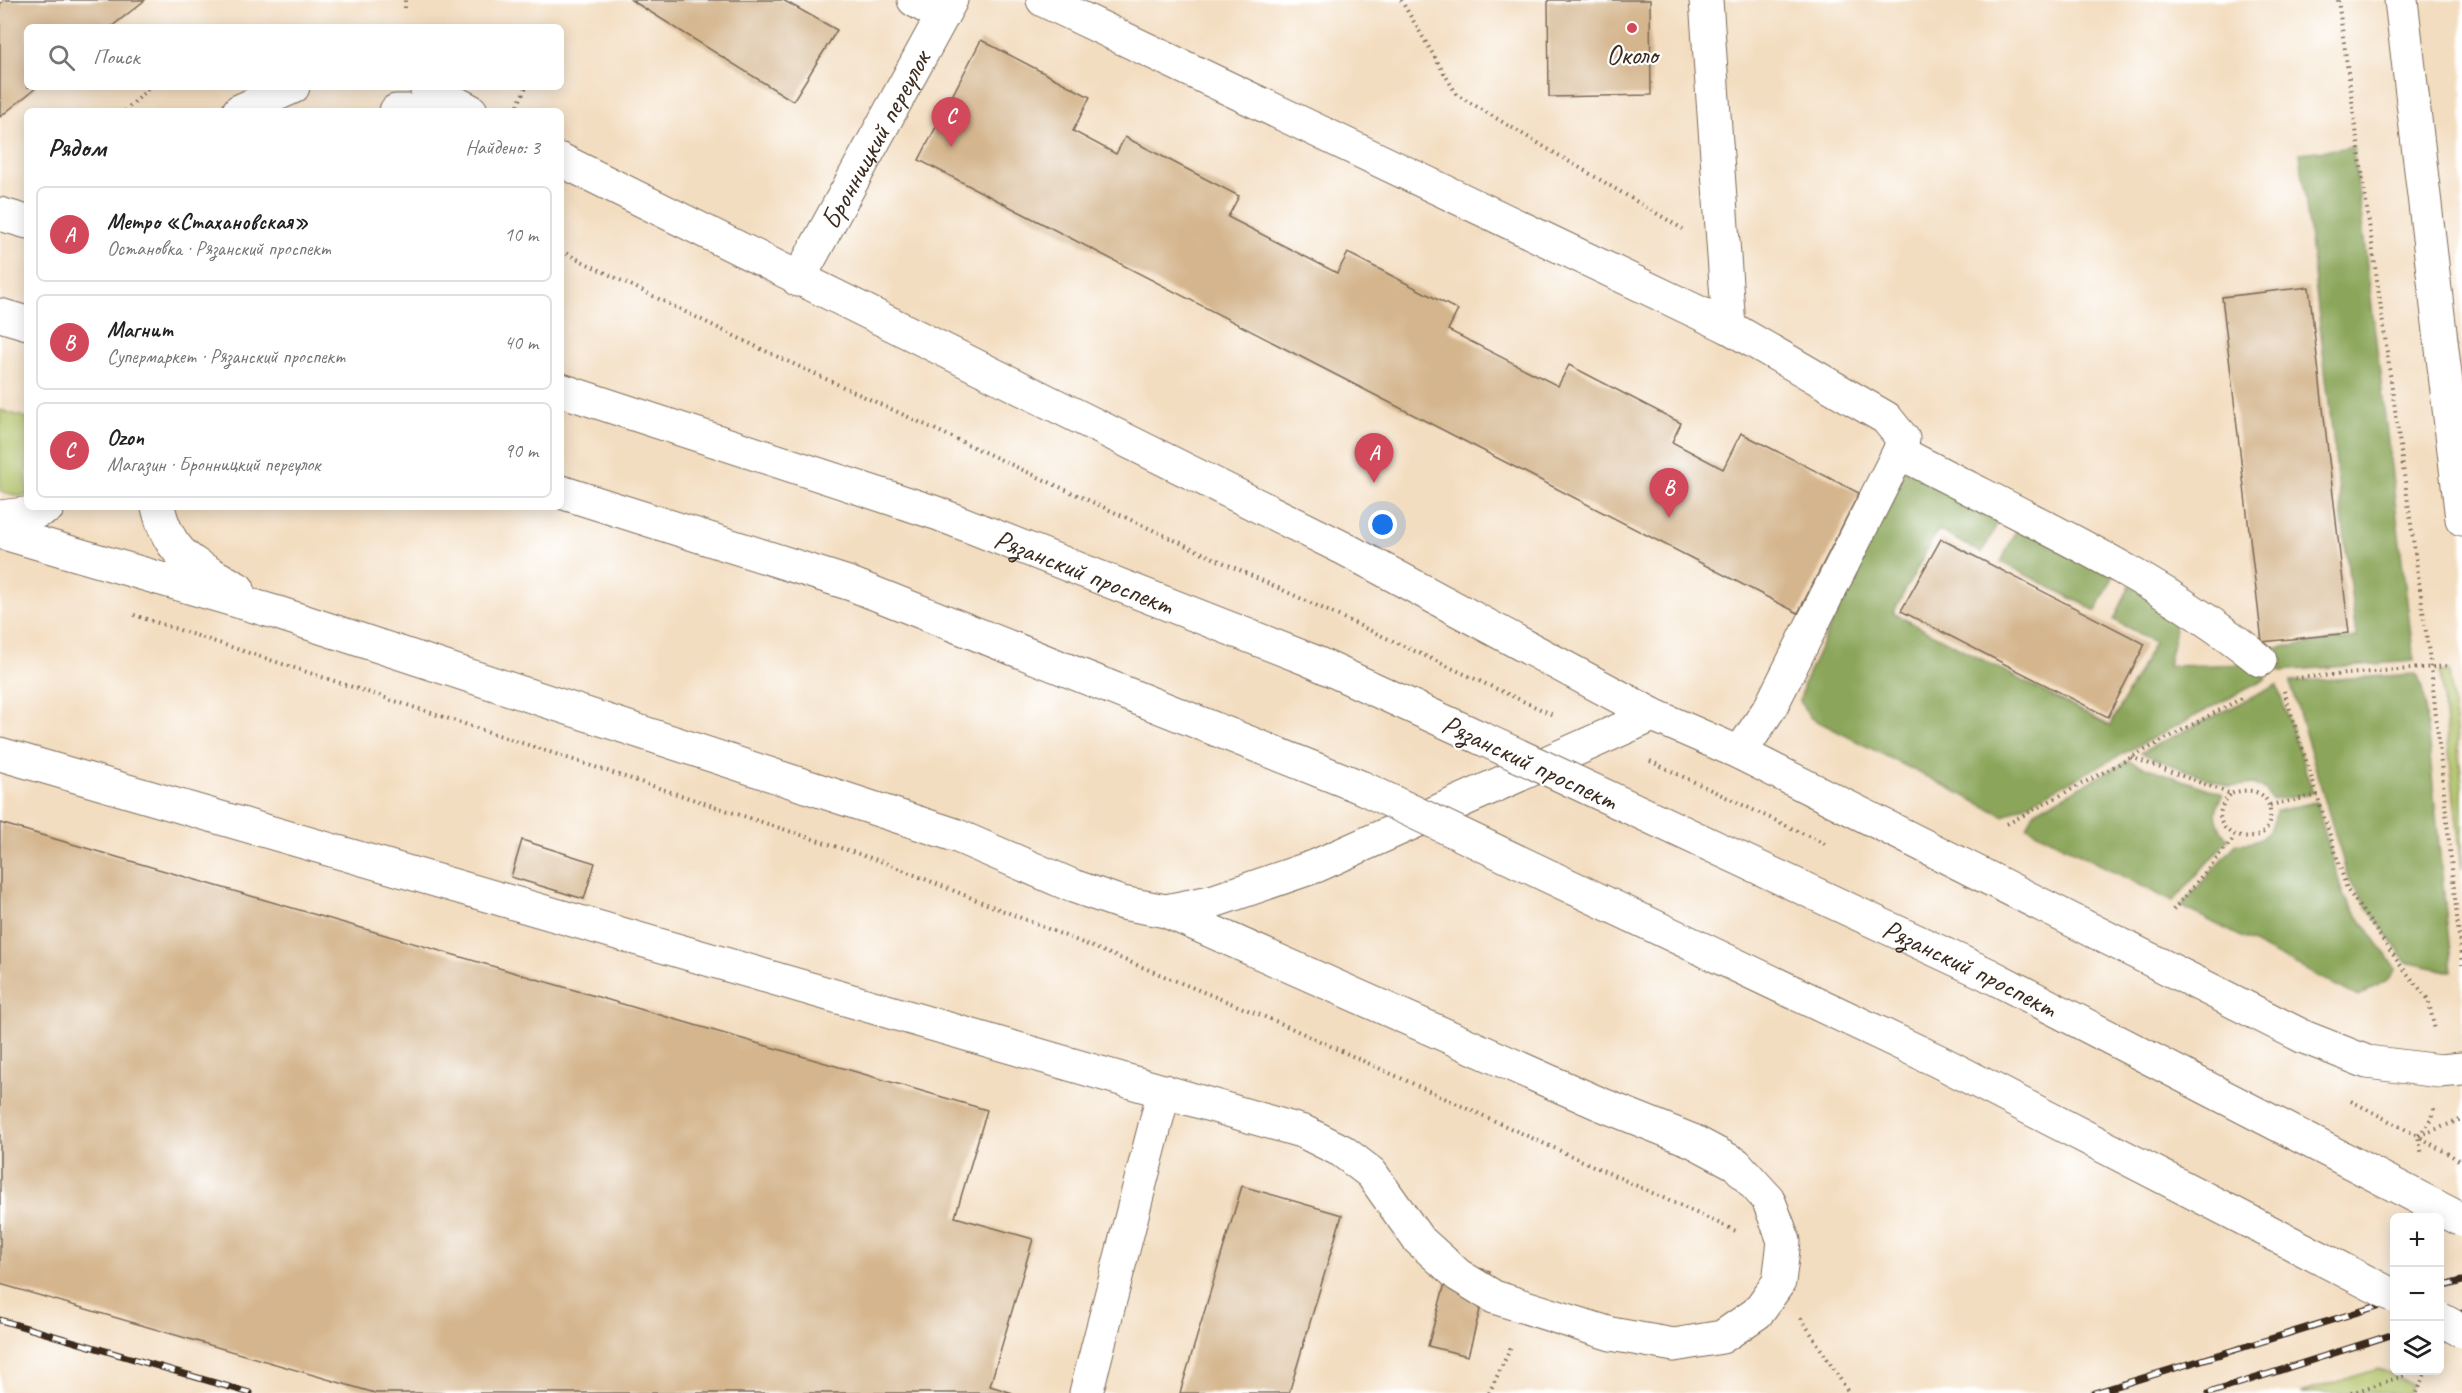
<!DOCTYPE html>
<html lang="ru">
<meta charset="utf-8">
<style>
body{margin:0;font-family:Caveat,sans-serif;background:#f6f6f6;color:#222}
.controls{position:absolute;right:18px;bottom:18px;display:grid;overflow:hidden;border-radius:9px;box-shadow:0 3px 15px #0003}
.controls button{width:54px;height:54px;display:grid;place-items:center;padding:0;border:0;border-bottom:2px solid #e0e0e0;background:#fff;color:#222;font:30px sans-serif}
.you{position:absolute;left:1383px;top:525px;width:21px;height:21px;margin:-15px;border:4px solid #fff;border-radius:50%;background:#1a73e8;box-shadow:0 0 0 9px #1a73e833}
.badge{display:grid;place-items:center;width:39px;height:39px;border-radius:50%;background:#d1495b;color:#fff;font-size:20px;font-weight:700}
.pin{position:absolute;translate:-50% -50px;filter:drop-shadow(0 2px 3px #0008)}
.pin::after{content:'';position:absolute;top:32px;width:21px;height:18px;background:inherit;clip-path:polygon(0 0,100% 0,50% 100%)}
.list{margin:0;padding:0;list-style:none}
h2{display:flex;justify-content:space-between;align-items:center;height:78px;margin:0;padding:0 24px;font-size:26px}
h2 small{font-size:20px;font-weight:400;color:#767676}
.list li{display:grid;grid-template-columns:39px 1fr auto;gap:18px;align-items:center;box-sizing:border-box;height:96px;margin:0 12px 12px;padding:0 12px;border:2px solid #e0e0e0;border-radius:9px}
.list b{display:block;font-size:22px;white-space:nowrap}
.list p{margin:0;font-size:20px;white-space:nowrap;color:#767676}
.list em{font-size:20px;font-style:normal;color:#767676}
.icon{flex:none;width:33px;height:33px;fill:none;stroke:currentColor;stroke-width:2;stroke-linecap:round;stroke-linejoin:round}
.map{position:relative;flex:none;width:2462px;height:1393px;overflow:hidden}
.search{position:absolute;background:#fff;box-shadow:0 3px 15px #0003;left:24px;top:24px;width:540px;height:66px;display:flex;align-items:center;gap:15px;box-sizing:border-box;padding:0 21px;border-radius:9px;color:#767676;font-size:22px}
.panel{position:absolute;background:#fff;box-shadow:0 3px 15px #0003;left:24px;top:108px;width:540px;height:402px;border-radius:9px}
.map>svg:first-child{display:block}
.green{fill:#afc064;stroke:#757541;stroke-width:1.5}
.forest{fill:#8ba65a;stroke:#63683c;stroke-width:1.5}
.building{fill:#d4b58d}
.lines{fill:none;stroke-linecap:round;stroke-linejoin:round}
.minor-casing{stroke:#7b6957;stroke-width:35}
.major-casing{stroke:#7b6957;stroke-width:35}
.path{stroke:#7b6957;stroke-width:4;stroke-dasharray:1.5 4.5;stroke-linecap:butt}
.minor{stroke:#fff;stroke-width:33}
.major{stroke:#fff;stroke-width:33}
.rail-casing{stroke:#3b2a1e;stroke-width:7}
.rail{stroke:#fff;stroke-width:4.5;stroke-dasharray:14;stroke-linecap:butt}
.major-bridge-casing{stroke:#7b6957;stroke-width:35;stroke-linecap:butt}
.major-bridge{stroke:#fff;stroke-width:33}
.poi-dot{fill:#d1495b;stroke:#fff;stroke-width:2}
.labels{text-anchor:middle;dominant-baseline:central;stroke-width:4.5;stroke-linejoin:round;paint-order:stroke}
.poi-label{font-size:28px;fill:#3b2a1e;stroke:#fff}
.street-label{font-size:28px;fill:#3b2a1e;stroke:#fff}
</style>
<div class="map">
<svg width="2462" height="1393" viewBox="0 0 2462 1393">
<rect width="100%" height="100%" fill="#fff"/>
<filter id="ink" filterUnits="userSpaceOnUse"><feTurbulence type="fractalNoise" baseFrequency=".0167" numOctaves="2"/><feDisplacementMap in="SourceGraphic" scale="12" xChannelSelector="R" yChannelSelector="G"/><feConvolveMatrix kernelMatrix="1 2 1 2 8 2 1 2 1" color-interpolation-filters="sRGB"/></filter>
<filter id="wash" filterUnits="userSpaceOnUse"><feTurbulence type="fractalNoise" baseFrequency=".008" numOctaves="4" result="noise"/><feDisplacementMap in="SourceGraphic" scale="24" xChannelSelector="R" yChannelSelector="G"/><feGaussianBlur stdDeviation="1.35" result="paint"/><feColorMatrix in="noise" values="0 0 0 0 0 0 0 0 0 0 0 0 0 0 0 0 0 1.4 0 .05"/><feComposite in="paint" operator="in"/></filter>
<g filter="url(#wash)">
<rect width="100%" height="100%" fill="#f3ddc0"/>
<g class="green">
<path d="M0 410 27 418V495L18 496 0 491Z"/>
<path d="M2449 671 2462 782V868L2440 672Z"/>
<path d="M2378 1369 2412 1384 2408 1393H2301Z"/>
</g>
<g class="forest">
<path d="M2353 147 2414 661 2280 671 2266 657V649L2356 638 2300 153Z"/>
<path d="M1903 469 2000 518 1982 553 1938 530 1893 613 2110 726 2154 642 2114 620 2130 585 2173 617 2175 633 2168 666 2254 664 2266 679 2004 816 1809 717 1800 701 1804 683Z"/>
<path d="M2018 526 2114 575 2096 611 2001 562Z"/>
<path d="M2415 674 2423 687 2452 972 2406 962 2349 881 2290 682Z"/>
<path d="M2277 685 2313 793 2273 800 2266 791 2253 784 2230 787 2140 753Z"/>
<path d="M2128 761 2223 794C2212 811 2215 824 2228 839L2173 902 2027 827 2035 811Z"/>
<path d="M2316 802 2343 895 2396 969 2387 980 2358 997 2181 906 2237 843C2261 845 2273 834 2276 811Z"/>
</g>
<g id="blocks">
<g class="building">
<path d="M5 0H145L111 27H27V87H37L0 117V4Z"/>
<path d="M631 0H783L837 30 793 101Z"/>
<path d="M1548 0H1650L1651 95 1549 97Z"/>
<path d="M981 40 1090 97 1073 131 1116 154 1125 137 1239 196 1228 217 1337 273 1348 253 1458 310 1448 330 1558 386 1569 365 1681 423 1672 442 1723 469 1741 433 1859 493 1798 613 919 160Z"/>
<path d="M2309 287 2349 633 2262 642 2222 297Z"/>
<path d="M1941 539 2145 644 2108 717 1901 611Z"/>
<path d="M0 823 987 1110 955 1217 1033 1239 990 1386 1013 1393H375L0 1284Z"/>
<path d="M522 840 595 863 584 899 511 877Z"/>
<path d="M1242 1186 1342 1215 1289 1393H1180Z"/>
<path d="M1451 1261 1490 1271 1468 1356 1428 1346Z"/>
</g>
</g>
</g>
<g filter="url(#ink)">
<use href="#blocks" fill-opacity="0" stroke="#7b6957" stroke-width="1.5"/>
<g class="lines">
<defs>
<g id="minor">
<path d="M914 0 942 16"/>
<path d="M1043 0 1729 327 1886 418 1903 439 1899 452 1771 706 1740 753"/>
<path d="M1706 0 1729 327"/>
<path d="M2401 0 2462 519"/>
<path d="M426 87 471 111"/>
<path d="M239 111 293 87"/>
<path d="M396 111H433"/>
<path d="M561 160 1345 549 1653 715 1740 753 2304 1037 2367 1062 2440 1071 2462 1069"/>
<path id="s1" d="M798 280 951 0"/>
<path d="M1899 452C2020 516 2154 574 2260 660"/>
<path d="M158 507C170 559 196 564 238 589"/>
<path d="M0 517 33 513 48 507"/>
<path d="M0 532 278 613 955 835 1073 886 1122 903 1166 911 1211 902 1316 866 1653 715"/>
<path d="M0 754 1304 1132 1342 1151 1371 1173 1418 1239 1458 1275 1494 1297 1611 1334 1674 1345 1722 1337 1757 1313 1779 1282 1784 1241 1768 1199 1736 1164 1693 1141 1598 1103 1166 911"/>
<path d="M1086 1393 1164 1091"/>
</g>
<g id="major">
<path d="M0 214 27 222"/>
<path d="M0 315 27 323"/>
<path id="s2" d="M561 390 936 513 1310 660 1483 739"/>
<path d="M561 492 851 584 1363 788"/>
</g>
</defs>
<use href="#minor" class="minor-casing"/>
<use href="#major" class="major-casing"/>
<g class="path">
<path d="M1401 0 1457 95 1683 229"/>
<path d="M2338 0 2431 668 2462 965"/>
<path d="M405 8V0"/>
<path d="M125 111 150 87"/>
<path d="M515 111 526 87"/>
<path d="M561 251 759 348 1553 715"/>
<path d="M134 615 883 862 1280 1023 1738 1232"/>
<path d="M2295 678 2448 666"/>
<path d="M2284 691 2347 889 2401 966 2428 999 2435 1030"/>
<path d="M2131 757 2231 794C2247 787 2268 790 2270 811 2275 859 2191 835 2231 794"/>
<path d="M1650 761 1827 845"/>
<path d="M2270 805 2319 795"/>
<path d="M2007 824 2244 697"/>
<path d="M2173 910 2235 837"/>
<path d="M2351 1101 2418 1136 2422 1155"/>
<path d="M2434 1109 2432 1120 2418 1136 2462 1162"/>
<path d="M2419 1136 2462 1119"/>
<path d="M2440 1252 2445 1280"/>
<path d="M1801 1318 1849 1393"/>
<path d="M1489 1393 1512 1345"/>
<path d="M2351 1393 2406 1375 2410 1370"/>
<path d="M2417 1393 2426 1370"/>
</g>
<use href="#minor" class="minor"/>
<use href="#major" class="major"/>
<defs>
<g id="rail">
<path d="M2440 1287 2462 1281"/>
<path d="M0 1320 250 1393"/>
<path d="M2440 1320 2462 1313"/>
<path d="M2094 1393 2394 1301"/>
<path d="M2209 1393 2394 1334"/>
</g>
</defs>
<use href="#rail" class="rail-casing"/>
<use href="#rail" class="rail"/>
<defs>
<g id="major-bridge">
<path id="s3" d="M1483 739 1987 974 2462 1220"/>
<path d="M1363 788 1938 1061 2394 1296"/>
<path d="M2440 1319 2462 1331"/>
</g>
</defs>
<use href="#major-bridge" class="major-bridge-casing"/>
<use href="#major-bridge" class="major-bridge"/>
</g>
</g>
<circle class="poi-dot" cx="1632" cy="28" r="6"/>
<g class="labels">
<g class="poi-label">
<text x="1632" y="54">Около</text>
</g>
<g class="street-label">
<text stroke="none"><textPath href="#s1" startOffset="160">Бронницкий переулок</textPath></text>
<text stroke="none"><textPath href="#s2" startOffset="554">Рязанский проспект</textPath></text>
<text transform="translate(1530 762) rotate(25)">Рязанский проспект</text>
<text stroke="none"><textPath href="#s3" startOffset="538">Рязанский проспект</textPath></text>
</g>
</g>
</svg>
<div class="controls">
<button>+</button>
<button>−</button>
<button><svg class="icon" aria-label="layers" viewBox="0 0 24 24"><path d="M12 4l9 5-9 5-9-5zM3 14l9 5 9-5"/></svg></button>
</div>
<div class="you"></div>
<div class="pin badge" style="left:1374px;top:483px">A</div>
<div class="pin badge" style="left:1669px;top:518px">B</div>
<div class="pin badge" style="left:951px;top:147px">C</div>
<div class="search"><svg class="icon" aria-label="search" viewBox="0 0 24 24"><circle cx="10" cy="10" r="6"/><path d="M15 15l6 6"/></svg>Поиск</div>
<section class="panel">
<h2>Рядом<small>Найдено: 3</small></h2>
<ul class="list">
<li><span class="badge">A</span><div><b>Метро «Стахановская»</b><p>Остановка · Рязанский проспект</p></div><em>10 m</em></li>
<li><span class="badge">B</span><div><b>Магнит</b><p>Супермаркет · Рязанский проспект</p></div><em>40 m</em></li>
<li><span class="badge">C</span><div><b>Ozon</b><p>Магазин · Бронницкий переулок</p></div><em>90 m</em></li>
</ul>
</section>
</div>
